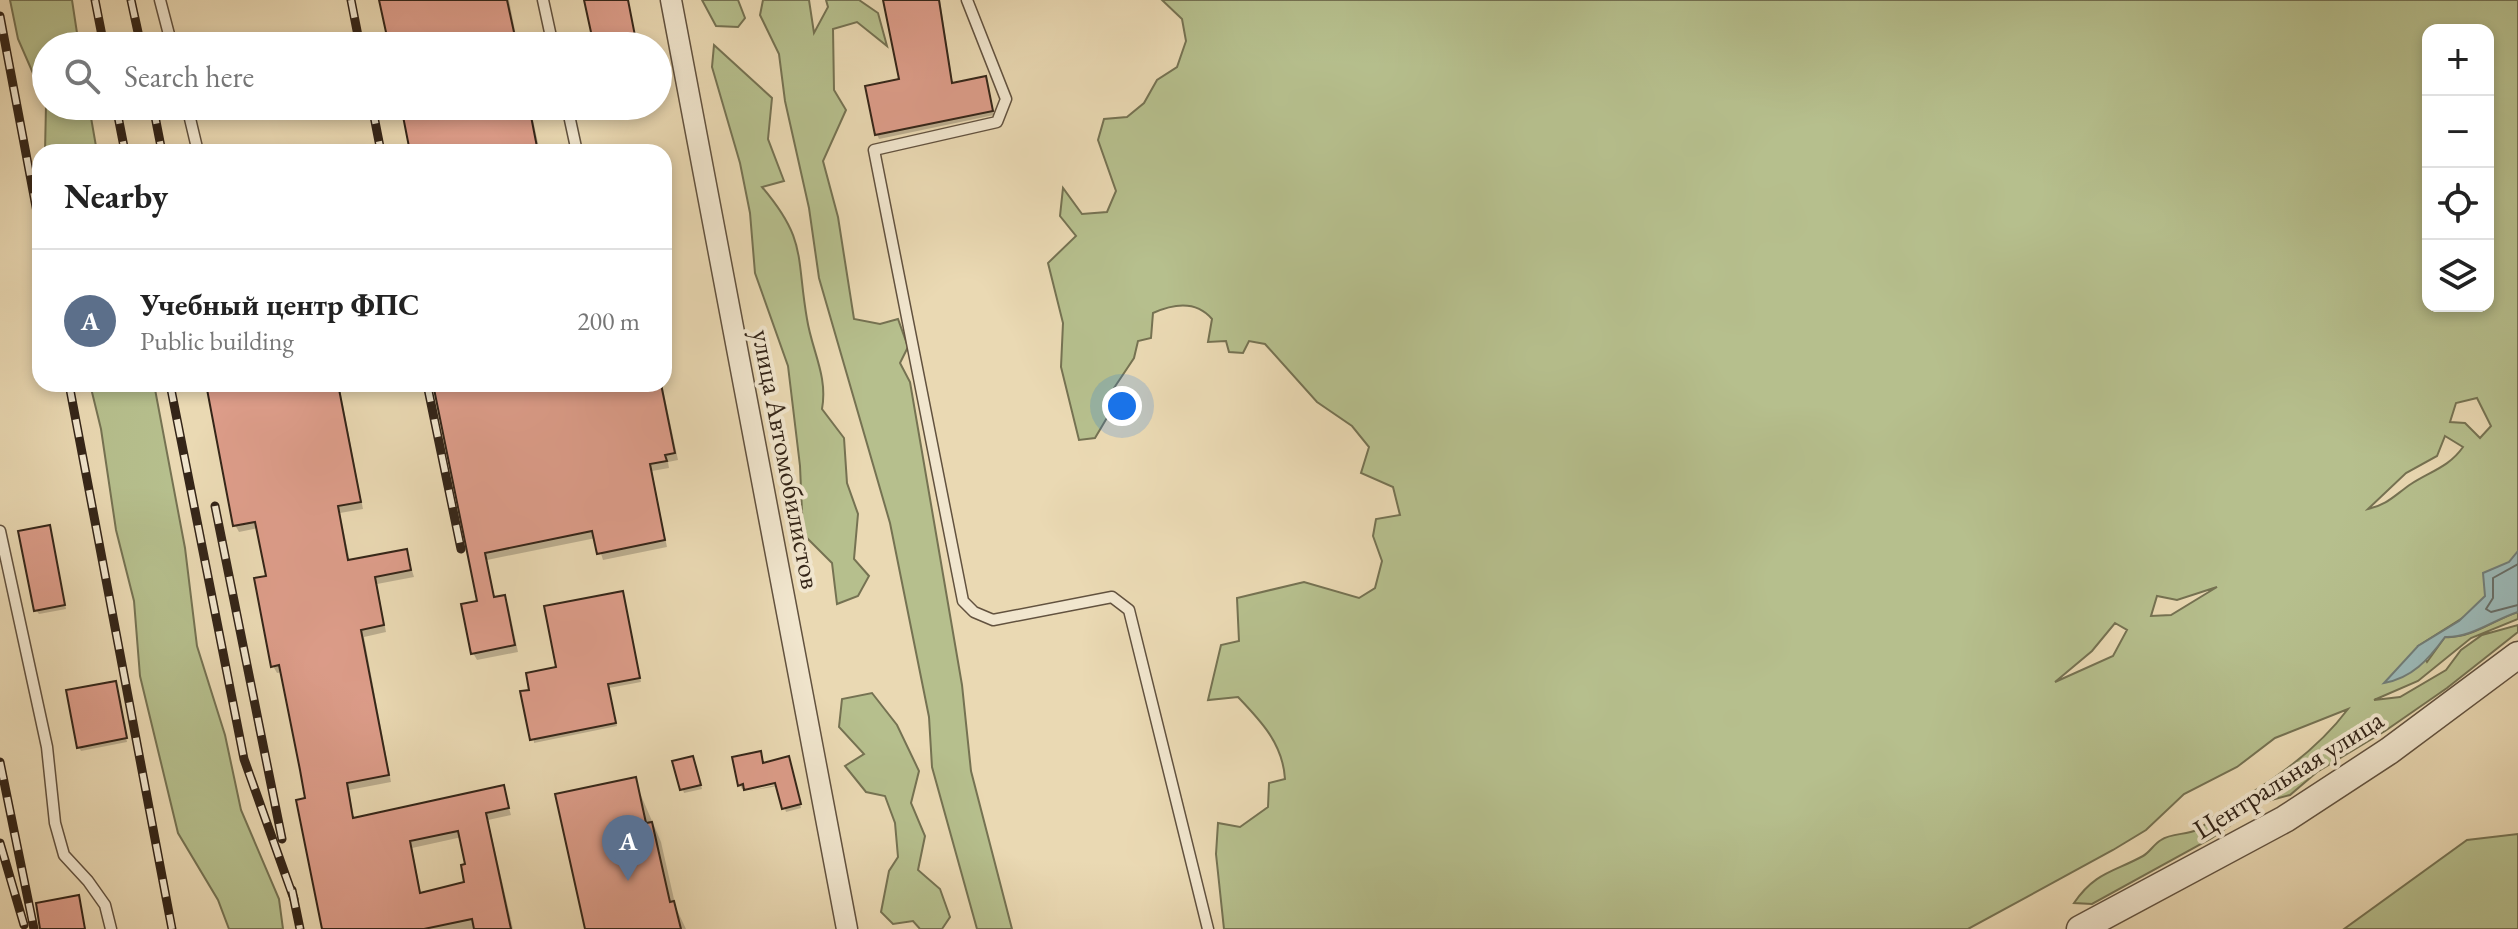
<!DOCTYPE html>
<meta charset="utf-8">
<style>
body{margin:0;font-family:"EB Garamond",serif;background:#f2f2f2;color:#222}
.controls{position:absolute;right:24px;top:24px;display:grid;overflow:hidden;border-radius:16px;box-shadow:0 4px 12px #0003}
.controls button{width:72px;height:72px;display:grid;place-items:center;padding:0;border:0;border-bottom:2px solid #e0e0e0;background:#fff;color:#222;font:40px sans-serif}
.you{position:absolute;left:1122px;top:406px;width:28px;height:28px;margin:-20px;border:6px solid #fff;border-radius:50%;background:#1a73e8;box-shadow:0 0 0 12px #1a73e833}
.badge{display:grid;place-items:center;width:52px;height:52px;border-radius:50%;background:#111827;color:#fff;font-size:26px;font-weight:700}
.pin{position:absolute;translate:-50% -66px;filter:drop-shadow(0 2px 4px #0008)}
.pin::after{content:'';position:absolute;top:42px;width:28px;height:24px;background:inherit;clip-path:polygon(0 0,100% 0,50% 100%)}
.list{margin:0;padding:0;list-style:none}
h2{display:flex;justify-content:space-between;align-items:center;height:104px;margin:0;padding:0 32px;font-size:34px}
h2 small{font-size:26px;font-weight:400;color:#767676}
.list li{display:grid;grid-template-columns:52px 1fr auto;gap:24px;align-items:center;box-sizing:border-box;height:144px;padding:0 32px;border-top:2px solid #e0e0e0}
.list b{display:block;font-size:30px;white-space:nowrap}
.list p{margin:0;font-size:26px;white-space:nowrap;color:#767676}
.list em{font-size:26px;font-style:normal;color:#767676}
.icon{flex:none;width:44px;height:44px;fill:none;stroke:currentColor;stroke-width:2;stroke-linecap:round;stroke-linejoin:round}
.map{position:relative;flex:none;width:2518px;height:929px;overflow:hidden}
.search{position:absolute;background:#fff;box-shadow:0 4px 12px #0003;left:32px;top:32px;width:640px;height:88px;display:flex;align-items:center;gap:20px;box-sizing:border-box;padding:0 28px;border-radius:44px;color:#767676;font-size:30px}
.panel{position:absolute;background:#fff;box-shadow:0 4px 12px #0003;left:32px;top:144px;width:640px;height:248px;border-radius:24px}
.map>svg:first-child{display:block}
.green{fill:#b6bf8d;stroke:#757252;stroke-width:2;fill-rule:evenodd}
.water{fill:#9bb8b6;stroke:#727d77;stroke-width:2}
.shadow{fill:#0003;fill-rule:evenodd}
.lines{fill:none;stroke-linecap:round;stroke-linejoin:round}
.shore{stroke:#686e67;stroke-width:2}
.building{fill:#dd9d8a;stroke:#342518;stroke-width:2;fill-rule:evenodd}
.service-casing{stroke:#62523f;stroke-width:13}
.minor-casing{stroke:#62523f;stroke-width:23}
.tertiary-casing{stroke:#62523f;stroke-width:29}
.service{stroke:#f1e6ce;stroke-width:10}
.minor{stroke:#f1e6ce;stroke-width:20}
.tertiary{stroke:#f1e6ce;stroke-width:26}
.rail-casing{stroke:#342518;stroke-width:9}
.rail{stroke:#f1e6ce;stroke-width:6;stroke-dasharray:18;stroke-linecap:butt}
.labels{text-anchor:middle;dominant-baseline:central;stroke-width:8;stroke-linejoin:round;paint-order:stroke}
.street-label{font-size:28px;fill:#342518;stroke:#f1e6ce}
</style>
<div class="map">
<svg width="2518" height="929" viewBox="0 0 2518 929">
<rect width="100%" height="100%" fill="#ead9b3"/>
<filter id="stains"><feTurbulence type="fractalNoise" baseFrequency=".0025" numOctaves="4"/><feColorMatrix values="0 0 0 0 .2 0 0 0 0 .09 0 0 0 0 .02 0 0 0 .5 -.17"/></filter>
<radialGradient id="worn" r=".72"><stop offset=".6" stop-color="#630" stop-opacity="0"/><stop offset="1" stop-color="#630" stop-opacity=".3"/></radialGradient>
<g class="green">
<path d="M10 0H72L79 46H46V103L18 39Z"/>
<path d="M702 0H738L745 18 738 27 716 26Z"/>
<path d="M763 0H809L814 33 828 7 826 0H859L878 13 887 46 857 22 833 29 834 90 846 110 823 161 838 217 854 319 880 324 898 319 908 347 900 363 910 382 962 685 971 771 1012 929H977L932 767 929 717 890 523 819 278 809 208 785 101 779 54 760 15Z"/>
<path d="M1162 0H2518V583L2418 646 2427 662 2445 637C2471 639 2493 620 2518 612V619L2471 638 2418 681 2374 700 2400 697 2446 670 2461 650 2482 635 2518 625V632L2447 688 2385 731 2317 772 2290 795 2264 802 2212 838 2092 904 2074 903C2095 872 2114 872 2143 856 2150 852 2154 844 2161 840 2171 833 2186 835 2197 830 2205 826 2212 817 2221 811 2268 784 2315 753 2348 709L2275 738 2237 767 2184 794 2146 830 2113 850 1968 929H1224L1216 854 1218 823 1240 827 1268 807 1269 783 1285 779C1283 744 1261 721 1238 697L1208 700 1221 645 1239 641 1237 598 1304 582 1359 598 1375 588 1382 561 1373 536 1376 519 1400 515 1393 487 1361 473 1369 447 1352 426 1317 402 1265 344 1249 341 1243 353 1229 352 1226 341 1208 342 1212 319C1196 300 1173 304 1153 313L1151 338 1138 341 1134 358 1114 388 1111 411 1095 438 1079 440 1061 367 1063 323 1048 263 1076 236 1060 216 1063 188 1082 214 1107 212 1116 191 1098 140 1104 119 1127 117 1144 103 1157 80 1177 67 1186 41 1182 19ZM2428 30H2488V306H2428ZM2477 398 2491 426 2480 438 2465 423 2450 422 2456 403ZM2445 436 2463 447C2449 467 2431 471 2411 484 2395 495 2387 505 2368 509L2406 473 2437 456ZM2217 587 2171 615 2151 616 2157 596 2177 600ZM2115 623 2127 630 2113 656 2055 682 2092 651Z"/>
<path d="M714 45 772 98 768 139 784 181 762 187C807 240 796 256 807 319 812 351 828 376 822 409L844 438 847 483 858 514 854 559 869 576 858 596 837 604 832 563 803 534 800 466 788 366 755 273 750 213 740 163 712 67Z"/>
<path d="M46 105 89 106 97 152H45Z"/>
<path d="M90 384H154L185 548 197 646 225 735 241 810 279 899 283 929H229L218 900 178 833 140 676 134 601 116 530 101 429Z"/>
<path d="M872 693 897 725 919 771 911 803 925 836 918 870 940 889 950 917 942 929H920L913 921 893 924 881 912 889 871 898 857 895 823 885 796 866 792 845 766 864 754 839 727 842 699Z"/>
<path d="M2518 834V929H2344L2467 840Z"/>
</g>
<path class="water" d="M2518 551V612C2493 620 2471 638 2445 637 2428 660 2412 678 2384 683L2418 646 2459 621 2485 596 2483 573 2509 562Z"/>
<g class="shadow">
<path d="M381 0H509L518 46H391Z"/>
<path d="M885 0H940L953 85 985 78 994 115 879 139 877 134 901 81Z"/>
<path d="M403 106H530L540 152H412Z"/>
<path d="M216 384H339L363 509 340 513 350 562 406 551 414 577 377 584 386 632 364 637 391 782 349 790 354 819 503 787 511 815 488 820 513 929H324L308 800 283 672 277 673 273 666 268 578 258 528 239 532 235 525ZM462 837 468 866 467 884 421 894 412 848Z"/>
<path d="M435 384H662L678 460 668 462 669 468 652 471 667 547 603 560 596 538 487 560 495 599 504 597 508 604 518 652 477 660 473 653 479 602Z"/>
<path d="M51 531 66 609 39 614 36 610Z"/>
<path d="M624 597 641 682 609 688 617 726 534 743 531 691 558 669Z"/>
<path d="M115 683 127 742 81 751 79 747Z"/>
<path d="M762 757 764 765 790 762 801 808 786 812 778 786 748 791 785 783V779L742 789 740 785Z"/>
<path d="M695 762 702 789 684 793 675 763Z"/>
<path d="M634 779 661 842 676 908 686 929H587Z"/>
</g>
<g class="lines">
<path class="shore" d="M2518 564 2493 578V598L2486 609 2491 612 2518 605"/>
</g>
<g class="building">
<path d="M379 0H507L517 46H389Z"/>
<path d="M584 0H628L637 46H594Z"/>
<path d="M883 0H939L952 83 986 76 993 111 875 135 865 86 899 79Z"/>
<path d="M401 106H529L538 152H410Z"/>
<path d="M206 384H338L361 502 338 506 348 560 407 549 411 570 375 577 384 625 361 630 389 775 347 783 353 818 504 785 509 808 486 813 511 929H474L472 919 424 929H322L296 800 305 798 300 770 279 665 271 667 254 578 266 576 255 522 233 526ZM458 831 465 864 461 865 464 882 420 893 410 841Z"/>
<path d="M433 384H661L675 453 665 455 667 461 650 464 665 540 597 554 592 531 485 553 494 597 505 595 515 645 471 654 461 604 477 601Z"/>
<path d="M50 525 65 605 34 611 18 531Z"/>
<path d="M623 591 640 678 608 684 616 723 530 740 520 691 529 690 526 673 556 667 544 606Z"/>
<path d="M116 681 127 738 77 748 66 690Z"/>
<path d="M761 751 763 763 789 756 801 804 782 809 775 783 744 790 743 784 738 786 732 757Z"/>
<path d="M693 756 701 785 680 790 672 761Z"/>
<path d="M636 777 646 823 652 822 670 902 674 901 681 929H585L555 794Z"/>
<path d="M79 895 85 929H40L36 903Z"/>
</g>
<g class="lines">
<defs>
<g id="service">
<path d="M160 0 172 46"/>
<path d="M543 0 553 46"/>
<path d="M967 0 1006 99 997 122 874 150 963 601 974 612 993 620 1112 597 1129 610 1208 929"/>
<path d="M187 106 198 152"/>
<path d="M567 106 577 152"/>
<path d="M0 531 47 747 55 823 64 855 88 881 105 905 111 929"/>
</g>
<path id="minor" d="M671 0 847 929"/>
<path id="tertiary" d="M2080 929 2285 819 2389 751 2518 655"/>
</defs>
<use href="#service" class="service-casing"/>
<use href="#minor" class="minor-casing"/>
<use href="#tertiary" class="tertiary-casing"/>
<use href="#service" class="service"/>
<use href="#minor" class="minor"/>
<use href="#tertiary" class="tertiary"/>
<defs>
<g id="rail">
<path d="M95 0 104 46"/>
<path d="M131 0 141 46"/>
<path d="M351 0 360 46"/>
<path d="M0 16 40 228"/>
<path d="M116 106 125 152"/>
<path d="M153 106 162 152"/>
<path d="M372 106 381 152"/>
<path d="M69 384 172 929"/>
<path d="M170 384 244 759 294 899"/>
<path d="M427 384 461 549"/>
<path d="M215 506 282 839"/>
<path d="M0 762 34 929"/>
<path d="M0 843 24 925"/>
<path d="M292 890 300 929"/>
</g>
</defs>
<use href="#rail" class="rail-casing"/>
<use href="#rail" class="rail"/>
</g>
<g class="labels">
<g class="street-label">
<text transform="translate(787 459) rotate(79)">улица Автомобилистов</text>
<text transform="translate(2288 774) rotate(-32)">Центральная улица</text>
</g>
</g>
<rect width="100%" height="100%" filter="url(#stains)"/>
<rect width="100%" height="100%" fill="url(#worn)"/>
</svg>
<div class="controls">
<button>+</button>
<button>−</button>
<button><svg class="icon" aria-label="locate" viewBox="0 0 24 24"><circle cx="12" cy="12" r="6"/><path d="M12 2v4M12 18v4M2 12h4M18 12h4"/></svg></button>
<button><svg class="icon" aria-label="layers" viewBox="0 0 24 24"><path d="M12 4l9 5-9 5-9-5zM3 14l9 5 9-5"/></svg></button>
</div>
<div class="you"></div>
<div class="pin badge" style="left:628px;top:881px;background:#5c6f8a">A</div>
<div class="search"><svg class="icon" aria-label="search" viewBox="0 0 24 24"><circle cx="10" cy="10" r="6"/><path d="M15 15l6 6"/></svg>Search here</div>
<section class="panel">
<h2>Nearby<small></small></h2>
<ul class="list">
<li><span class="badge" style="background:#5c6f8a">A</span><div><b>Учебный центр ФПС</b><p>Public building</p></div><em>200 m</em></li>
</ul>
</section>
</div>
